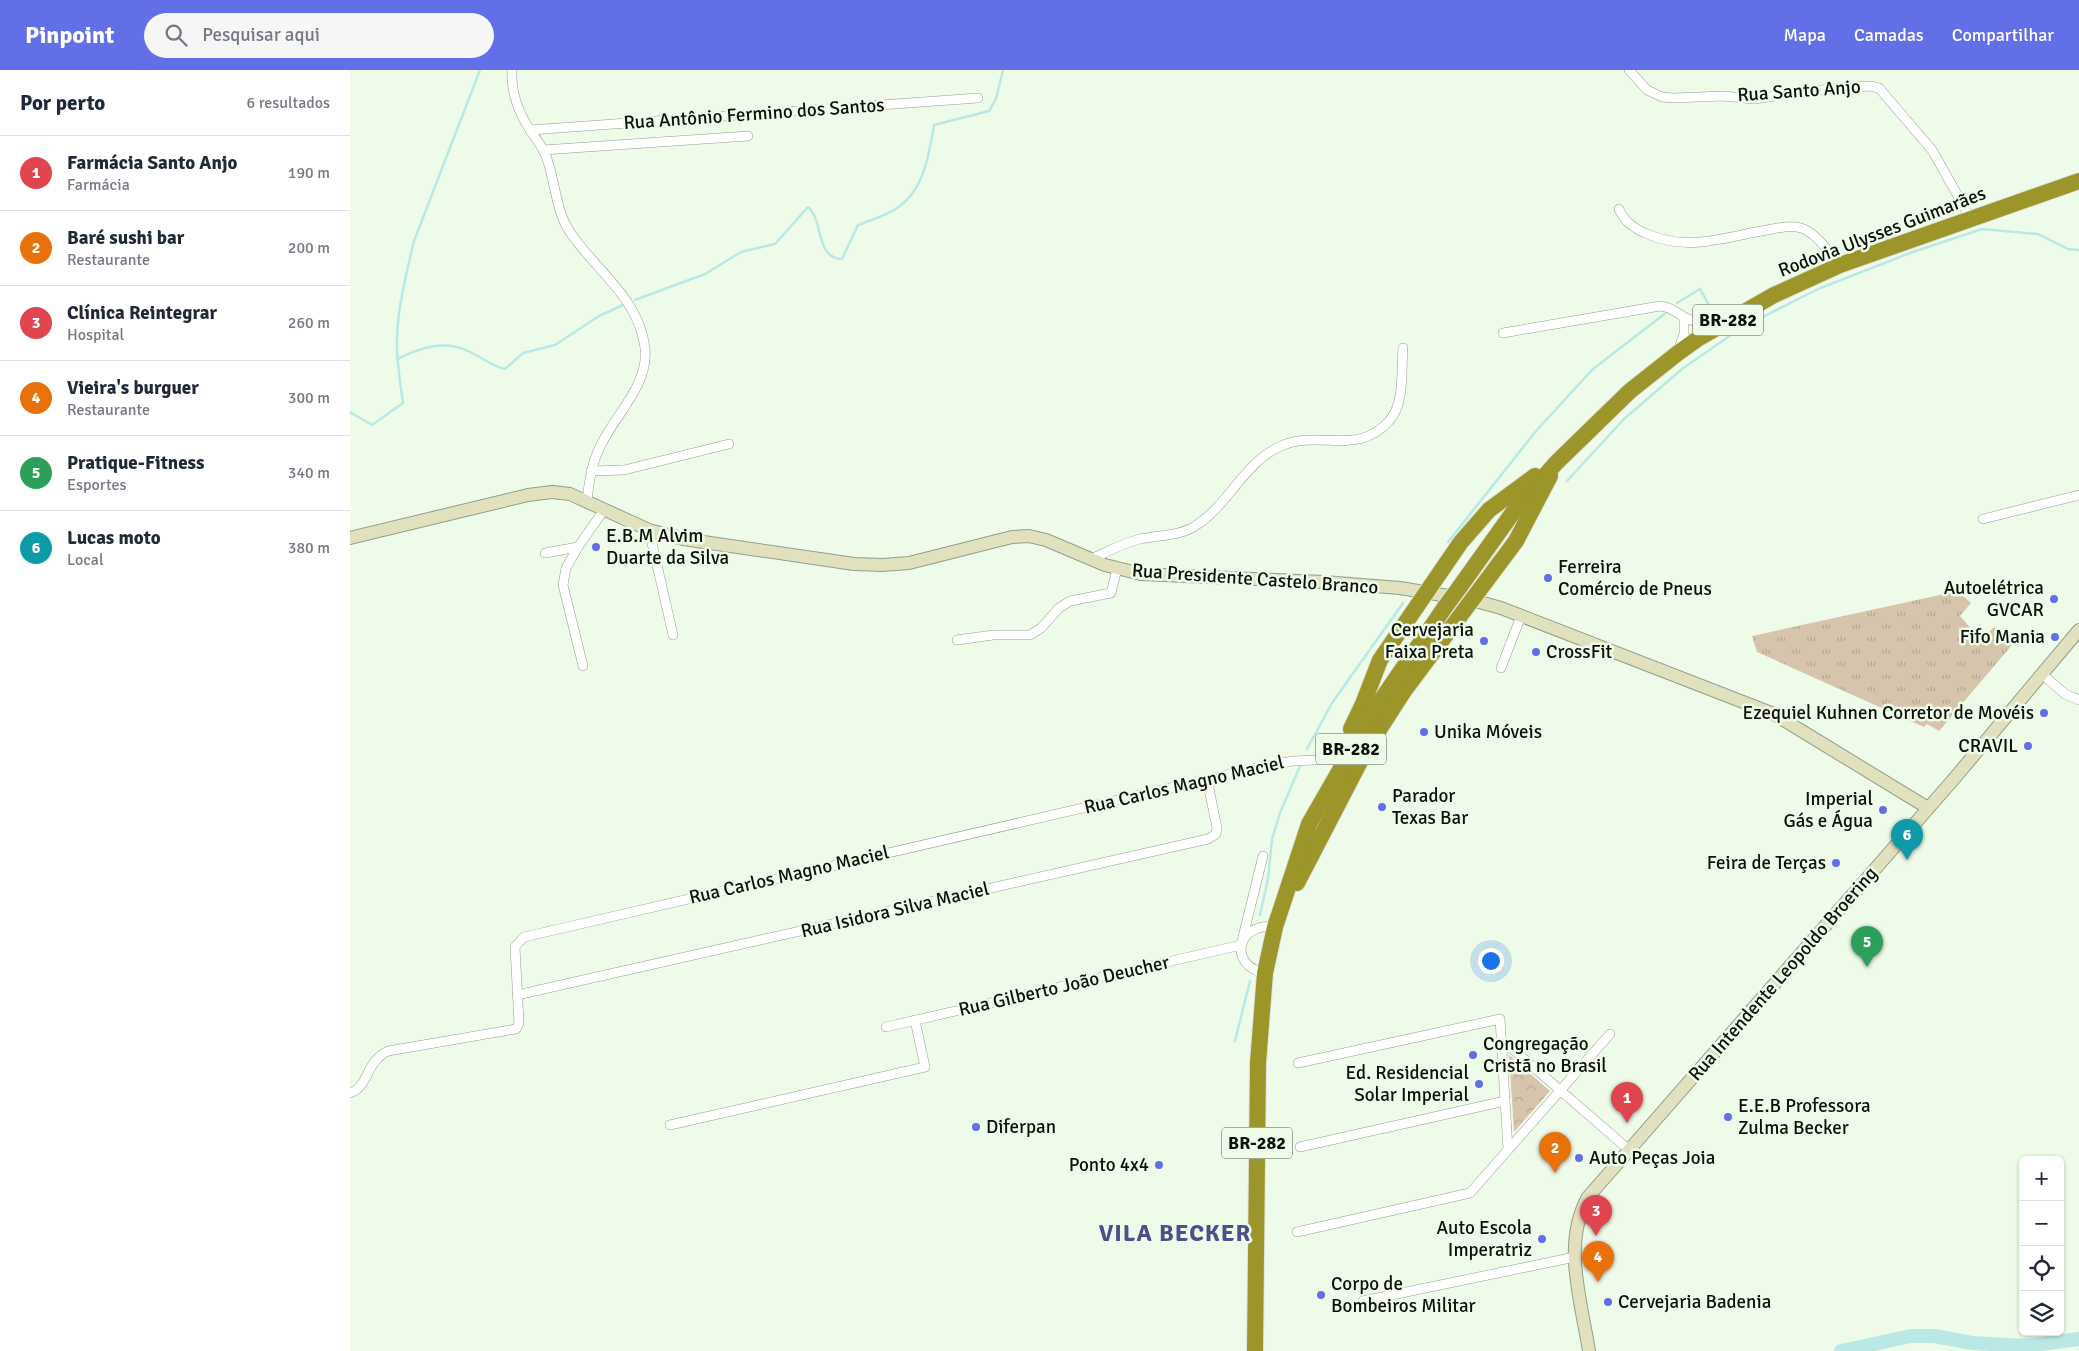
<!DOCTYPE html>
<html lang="pt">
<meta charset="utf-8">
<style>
body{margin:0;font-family:Signika,sans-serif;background:#f6f6f7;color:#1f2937}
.controls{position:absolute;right:15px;bottom:15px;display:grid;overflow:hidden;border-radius:8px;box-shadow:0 1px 4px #0004}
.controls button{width:45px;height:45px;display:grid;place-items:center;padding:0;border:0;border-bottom:1px solid #e0e1e3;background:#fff;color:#1f2937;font:25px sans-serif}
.you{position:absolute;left:1140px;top:890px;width:18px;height:18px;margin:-12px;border:4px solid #fff;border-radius:50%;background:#1a73e8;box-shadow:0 0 0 8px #1a73e833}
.badge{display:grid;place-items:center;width:32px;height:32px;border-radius:50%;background:#636fe7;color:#fff;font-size:16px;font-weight:700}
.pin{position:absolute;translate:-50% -41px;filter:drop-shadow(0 1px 2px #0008)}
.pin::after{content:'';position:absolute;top:26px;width:18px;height:15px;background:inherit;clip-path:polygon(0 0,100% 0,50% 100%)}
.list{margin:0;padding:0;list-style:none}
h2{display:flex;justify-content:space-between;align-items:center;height:65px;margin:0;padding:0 20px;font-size:21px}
h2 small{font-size:16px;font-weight:400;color:#747a83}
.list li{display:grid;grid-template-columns:32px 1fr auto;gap:15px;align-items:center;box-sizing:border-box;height:75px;padding:0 20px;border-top:1px solid #e0e1e3}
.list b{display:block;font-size:19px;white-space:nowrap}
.list p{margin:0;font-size:16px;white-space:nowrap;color:#747a83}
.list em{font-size:16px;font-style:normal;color:#747a83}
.icon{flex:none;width:28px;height:28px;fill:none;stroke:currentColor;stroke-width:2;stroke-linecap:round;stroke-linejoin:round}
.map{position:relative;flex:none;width:1729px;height:1281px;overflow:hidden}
header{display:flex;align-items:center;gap:30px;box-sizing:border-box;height:70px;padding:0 25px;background:#636fe7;color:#fff}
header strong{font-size:24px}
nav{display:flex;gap:28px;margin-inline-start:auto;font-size:18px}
.search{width:350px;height:45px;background:#f6f6f7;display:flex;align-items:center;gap:12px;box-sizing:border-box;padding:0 18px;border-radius:28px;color:#747a83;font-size:19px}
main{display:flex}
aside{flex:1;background:#fff}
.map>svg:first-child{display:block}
.grass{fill:url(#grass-tufts)}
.park{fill:url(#park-crowns)}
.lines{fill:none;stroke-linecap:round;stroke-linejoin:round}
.stream{stroke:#b9e8e5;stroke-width:2.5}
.river{stroke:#b9e8e5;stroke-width:14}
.street-casing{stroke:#939e8d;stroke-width:10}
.secondary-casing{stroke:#939e8d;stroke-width:14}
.highway-casing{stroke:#e2e2e2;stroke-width:18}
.street{stroke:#fff;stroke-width:9}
.secondary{stroke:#e1e0bf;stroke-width:12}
.highway{stroke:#9c962a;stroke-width:16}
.highway-bridge-casing{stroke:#e2e2e2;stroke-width:18;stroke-linecap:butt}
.highway-bridge{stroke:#9c962a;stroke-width:16}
.poi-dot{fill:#636fe7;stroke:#effbe9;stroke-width:2}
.labels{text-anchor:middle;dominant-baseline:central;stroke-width:5;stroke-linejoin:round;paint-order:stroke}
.shield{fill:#effbe9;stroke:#51574e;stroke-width:1}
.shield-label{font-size:18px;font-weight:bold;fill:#0d110b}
.street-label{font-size:19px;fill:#0d110b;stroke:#effbe9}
.poi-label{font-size:19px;fill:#0d110b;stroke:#effbe9;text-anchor:start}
.district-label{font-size:24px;font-weight:bold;letter-spacing:1px;fill:#48518e;stroke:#effbe9}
</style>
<header>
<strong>Pinpoint</strong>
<div class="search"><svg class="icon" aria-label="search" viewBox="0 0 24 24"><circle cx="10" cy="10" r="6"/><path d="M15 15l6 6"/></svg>Pesquisar aqui</div>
<nav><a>Mapa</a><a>Camadas</a><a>Compartilhar</a></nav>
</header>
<main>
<aside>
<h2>Por perto<small>6 resultados</small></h2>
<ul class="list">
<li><span class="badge" style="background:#e0444e">1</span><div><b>Farmácia Santo Anjo</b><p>Farmácia</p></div><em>190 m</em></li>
<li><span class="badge" style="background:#e8710a">2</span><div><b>Baré sushi bar</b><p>Restaurante</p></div><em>200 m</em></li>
<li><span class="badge" style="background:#e0444e">3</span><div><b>Clínica Reintegrar</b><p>Hospital</p></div><em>260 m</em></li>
<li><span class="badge" style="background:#e8710a">4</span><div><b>Vieira's burguer</b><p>Restaurante</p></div><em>300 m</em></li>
<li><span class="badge" style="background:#2e9e5b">5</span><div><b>Pratique-Fitness</b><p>Esportes</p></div><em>340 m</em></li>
<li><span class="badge" style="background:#0f9aa8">6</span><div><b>Lucas moto</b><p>Local</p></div><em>380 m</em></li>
</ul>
</aside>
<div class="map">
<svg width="1729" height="1281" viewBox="0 0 1729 1281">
<defs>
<pattern id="grass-tufts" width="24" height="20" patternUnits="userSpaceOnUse" patternTransform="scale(1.25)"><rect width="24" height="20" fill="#d6c5ac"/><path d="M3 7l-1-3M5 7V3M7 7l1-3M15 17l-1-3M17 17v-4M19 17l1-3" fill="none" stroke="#b6a893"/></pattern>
<pattern id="park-crowns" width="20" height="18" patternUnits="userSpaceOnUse" patternTransform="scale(1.25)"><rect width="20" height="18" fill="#d6c5ac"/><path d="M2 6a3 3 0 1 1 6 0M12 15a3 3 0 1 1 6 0" fill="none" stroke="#b6a893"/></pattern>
</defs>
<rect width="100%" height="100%" fill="#effbe9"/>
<path class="grass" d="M1608 521 1621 533 1610 546 1631 570 1644 557 1662 575 1589 661 1577 654 1574 657 1407 582 1402 566Z"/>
<path class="park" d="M1159 985 1200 1021 1164 1062Z"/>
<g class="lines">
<g class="stream">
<path d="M285 230 355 204 391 182 425 174 458 137C474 151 465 188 492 189L508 155C520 150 536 146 547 138 574 121 579 84 584 55L639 41 646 29 653 0"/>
<path d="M1327 233 1350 219 1361 239"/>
<path d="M47 289C72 277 98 268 124 284 134 289 144 297 155 299L173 283 205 275 249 246 273 235"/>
<path d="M0 342 22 355 53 333C50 311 46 289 47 267 48 235 57 201 64 171L130 0"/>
<path d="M1217 411 1274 349 1332 299 1391 258 1468 219 1560 183 1632 159 1688 164 1718 179 1729 180"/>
<path d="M1098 472 1186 361 1243 299 1317 242"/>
<path d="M957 679 982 633 1053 533"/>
<path d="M910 845 918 809 922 769 930 743 950 696"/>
<path d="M885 971 900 911"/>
</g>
<path class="river" d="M1491 1281 1561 1266H1584L1622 1273 1677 1276 1729 1269"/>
<defs>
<g id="street">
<path d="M162 0C161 22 168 42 180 60 186 69 193 77 196 86 206 112 205 142 222 165 248 202 289 229 295 278 299 314 267 343 252 373 242 391 239 411 237 431"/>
<path d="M1279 0 1297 20 1312 27 1323 28 1373 26 1404 29 1486 18 1520 16 1529 18 1582 80 1621 149"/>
<path d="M180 60 628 28"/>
<path d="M193 80 398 66"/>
<path d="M1269 139C1274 152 1285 159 1297 164 1339 182 1374 167 1417 160 1427 158 1441 155 1451 158 1467 163 1479 183 1490 195"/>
<path d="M1153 263 1310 236C1322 237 1326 243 1336 248 1346 253 1357 254 1368 256"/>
<path d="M1328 281 1334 264V247"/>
<path d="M241 401 274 400 379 374"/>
<path d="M1633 449 1729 425"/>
<path d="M299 460 323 565"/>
<path d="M228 477 216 498 213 515 233 596"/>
<path d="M195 483 228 477 254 440"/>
<path d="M741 489C757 482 773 473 790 469 808 465 830 466 845 456 879 435 894 392 931 376 969 359 1007 387 1039 351 1055 334 1051 300 1053 278"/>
<path d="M607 570 643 565H680L691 558 709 538 720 531 761 523 767 499"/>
<path d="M1151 598 1171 546"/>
<path d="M1692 604 1715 624 1729 630"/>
<path d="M915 903C878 896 886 852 925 857"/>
<path d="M167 925 858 769 866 764 867 758 857 709"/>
<path d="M536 957 891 875 913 786"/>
<path d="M1151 969 1278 1079"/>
<path d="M948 993 1150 949 1158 1079"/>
<path d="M0 1023C19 1017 15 992 38 981L166 959 169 953 165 877 174 867 915 696 943 691 985 689"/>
<path d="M320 1055 575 997 565 950"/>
<path d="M950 1077 1155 1031"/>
<path d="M947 1162 1120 1123 1260 964"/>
<path d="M1013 1231 1225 1187"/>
</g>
<g id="secondary">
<path d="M0 468 178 425 202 422 220 424 299 460 333 469 504 494 532 495 559 493 662 467 679 466 696 470 755 495 791 504 974 512 1050 518 1122 530 1151 538 1424 644 1578 738"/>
<path d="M1239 1281C1231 1230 1212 1174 1238 1127L1603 710 1729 560"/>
</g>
<g id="highway">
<path d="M1109 518 1164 441 1206 393 1280 321 1328 283 1349 268 1424 225 1490 195 1729 111"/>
<path d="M1001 659 1013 634 1030 590 1111 472 1139 440 1185 406"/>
<path d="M947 813 1016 680 1054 621 1166 471 1200 406"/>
<path d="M905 1281 908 993 915 903 925 857 959 754 1025 639 1095 537"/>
</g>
</defs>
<use href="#street" class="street-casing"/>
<use href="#secondary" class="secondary-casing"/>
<use href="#highway" class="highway-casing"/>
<use href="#street" class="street"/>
<use href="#secondary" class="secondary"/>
<use href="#highway" class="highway"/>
<defs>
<path id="highway-bridge" d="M1095 537 1109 518"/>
</defs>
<use href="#highway-bridge" class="highway-bridge-casing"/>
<use href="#highway-bridge" class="highway-bridge"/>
</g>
<g class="poi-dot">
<circle cx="246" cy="477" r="5"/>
<circle cx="1198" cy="508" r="5"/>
<circle cx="1704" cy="529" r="5"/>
<circle cx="1705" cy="567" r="5"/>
<circle cx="1134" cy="571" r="5"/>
<circle cx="1186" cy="582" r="5"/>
<circle cx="1694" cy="643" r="5"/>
<circle cx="1074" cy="662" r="5"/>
<circle cx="1678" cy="676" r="5"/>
<circle cx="1032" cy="737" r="5"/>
<circle cx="1533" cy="740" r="5"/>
<circle cx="1486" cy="793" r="5"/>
<circle cx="1123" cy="985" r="5"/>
<circle cx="1129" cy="1014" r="5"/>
<circle cx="1378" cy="1047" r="5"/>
<circle cx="626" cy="1057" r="5"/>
<circle cx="1229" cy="1088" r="5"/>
<circle cx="809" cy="1095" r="5"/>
<circle cx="1192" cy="1169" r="5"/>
<circle cx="971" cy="1225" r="5"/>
<circle cx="1258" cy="1232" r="5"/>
</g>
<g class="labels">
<g class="shield">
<rect x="1343" y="234.5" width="70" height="31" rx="4"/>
<rect x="966" y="663.5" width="70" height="31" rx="4"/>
<rect x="872" y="1057.5" width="70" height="31" rx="4"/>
</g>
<g class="shield-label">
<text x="1378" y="250">BR-282</text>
<text x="1001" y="679">BR-282</text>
<text x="907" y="1073">BR-282</text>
</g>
<g class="street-label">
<text transform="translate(1449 21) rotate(-4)">Rua Santo Anjo</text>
<text transform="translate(404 44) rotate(-4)">Rua Antônio Fermino dos Santos</text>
<text transform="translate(1532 162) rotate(-21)">Rodovia Ulysses Guimarães</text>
<text transform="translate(905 509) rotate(4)">Rua Presidente Castelo Branco</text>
<text transform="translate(834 715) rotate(-13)">Rua Carlos Magno Maciel</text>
<text transform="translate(439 805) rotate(-13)">Rua Carlos Magno Maciel</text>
<text transform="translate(545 840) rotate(-13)">Rua Isidora Silva Maciel</text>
<text transform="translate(1433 904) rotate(-49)">Rua Intendente Leopoldo Broering</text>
<text transform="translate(714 916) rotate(-13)">Rua Gilberto João Deucher</text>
</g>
<g class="poi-label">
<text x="256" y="466">E.B.M Alvim<tspan x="256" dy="22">Duarte da Silva</tspan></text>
<text x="1208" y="497">Ferreira<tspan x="1208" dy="22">Comércio de Pneus</tspan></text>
<text x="1694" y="518" text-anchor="end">Autoelétrica<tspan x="1694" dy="22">GVCAR</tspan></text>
<text x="1124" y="560" text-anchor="end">Cervejaria<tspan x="1124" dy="22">Faixa Preta</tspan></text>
<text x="1695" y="567" text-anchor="end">Fifo Mania</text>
<text x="1196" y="582">CrossFit</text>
<text x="1684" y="643" text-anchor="end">Ezequiel Kuhnen Corretor de Movéis</text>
<text x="1084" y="662">Unika Móveis</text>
<text x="1668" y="676" text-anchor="end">CRAVIL</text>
<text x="1042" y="726">Parador<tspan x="1042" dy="22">Texas Bar</tspan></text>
<text x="1523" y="729" text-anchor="end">Imperial<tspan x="1523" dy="22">Gás e Água</tspan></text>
<text x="1476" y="793" text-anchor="end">Feira de Terças</text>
<text x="1133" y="974">Congregação<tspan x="1133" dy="22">Cristã no Brasil</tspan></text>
<text x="1119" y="1003" text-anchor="end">Ed. Residencial<tspan x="1119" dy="22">Solar Imperial</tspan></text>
<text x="1388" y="1036">E.E.B Professora<tspan x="1388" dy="22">Zulma Becker</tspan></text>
<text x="636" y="1057">Diferpan</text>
<text x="1239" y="1088">Auto Peças Joia</text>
<text x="799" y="1095" text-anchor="end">Ponto 4x4</text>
<text x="1182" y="1158" text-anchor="end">Auto Escola<tspan x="1182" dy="22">Imperatriz</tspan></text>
<text x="981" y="1214">Corpo de<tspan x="981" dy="22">Bombeiros Militar</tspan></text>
<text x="1268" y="1232">Cervejaria Badenia</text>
</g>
<g class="district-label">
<text x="825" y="1163">VILA BECKER</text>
</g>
</g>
</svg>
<div class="controls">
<button>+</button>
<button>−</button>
<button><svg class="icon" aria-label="locate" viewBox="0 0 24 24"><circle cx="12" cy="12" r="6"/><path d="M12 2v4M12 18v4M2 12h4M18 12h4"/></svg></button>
<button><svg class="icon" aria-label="layers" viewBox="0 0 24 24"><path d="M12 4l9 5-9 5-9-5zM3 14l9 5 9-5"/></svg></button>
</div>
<div class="you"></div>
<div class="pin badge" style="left:1277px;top:1053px;background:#e0444e">1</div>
<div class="pin badge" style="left:1205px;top:1103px;background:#e8710a">2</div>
<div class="pin badge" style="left:1246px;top:1166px;background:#e0444e">3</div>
<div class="pin badge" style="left:1248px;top:1212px;background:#e8710a">4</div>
<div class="pin badge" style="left:1517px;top:897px;background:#2e9e5b">5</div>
<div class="pin badge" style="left:1557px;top:790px;background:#0f9aa8">6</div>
</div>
</main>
